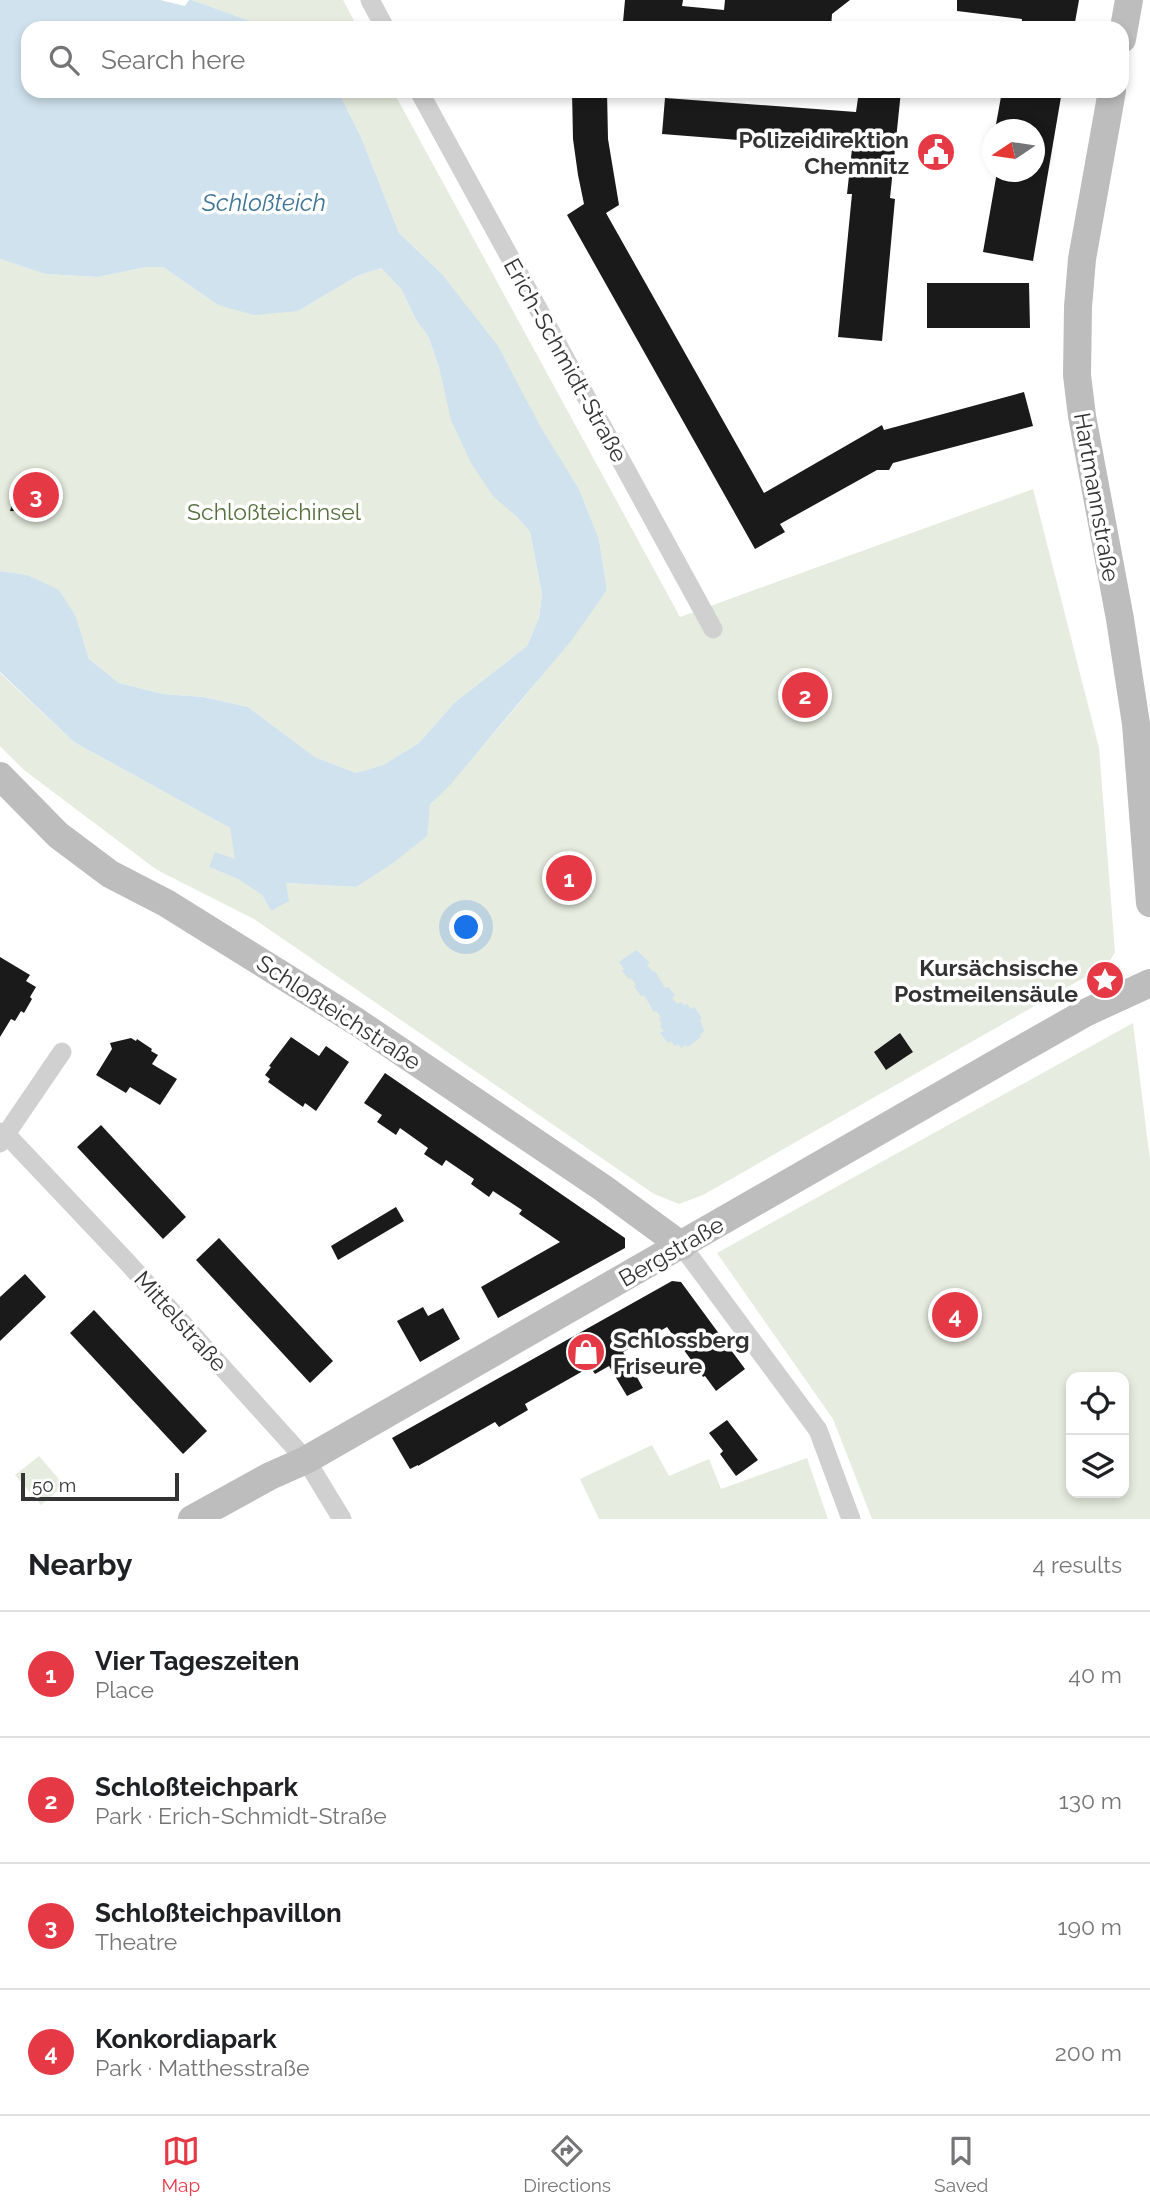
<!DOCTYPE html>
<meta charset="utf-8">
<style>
body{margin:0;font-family:Raleway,sans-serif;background:#f6f6f6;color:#202124}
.controls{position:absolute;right:21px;bottom:21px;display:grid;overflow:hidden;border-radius:14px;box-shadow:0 4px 10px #0003}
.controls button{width:63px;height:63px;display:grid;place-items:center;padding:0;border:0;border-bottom:2px solid #e0e0e0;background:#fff;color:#202124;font:35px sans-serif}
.compass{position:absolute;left:982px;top:119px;width:63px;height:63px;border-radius:50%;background:#fff;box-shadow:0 4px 10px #0003;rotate:257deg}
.scale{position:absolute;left:21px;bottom:18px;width:158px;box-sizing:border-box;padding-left:7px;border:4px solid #333;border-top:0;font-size:19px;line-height:24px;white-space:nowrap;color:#333;-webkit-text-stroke:5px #fff;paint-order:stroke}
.you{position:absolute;left:467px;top:928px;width:24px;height:24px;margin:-18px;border:5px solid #fff;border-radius:50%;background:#1a73e8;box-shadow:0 0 0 10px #1a73e833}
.badge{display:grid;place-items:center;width:46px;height:46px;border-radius:50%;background:#e63946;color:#fff;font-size:23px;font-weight:700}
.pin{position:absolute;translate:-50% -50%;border:4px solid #fff;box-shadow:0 2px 7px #0006}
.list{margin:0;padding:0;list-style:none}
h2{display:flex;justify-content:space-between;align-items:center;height:91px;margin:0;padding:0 28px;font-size:30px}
h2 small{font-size:23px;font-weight:400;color:#757577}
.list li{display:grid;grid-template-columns:46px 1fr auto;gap:21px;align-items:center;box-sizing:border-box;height:126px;padding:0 28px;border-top:2px solid #e0e0e0}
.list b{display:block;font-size:26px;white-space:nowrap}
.list p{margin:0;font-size:23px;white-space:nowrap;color:#757577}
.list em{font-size:23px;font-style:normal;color:#757577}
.icon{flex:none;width:38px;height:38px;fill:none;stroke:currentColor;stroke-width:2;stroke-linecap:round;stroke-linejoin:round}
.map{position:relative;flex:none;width:1150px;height:1519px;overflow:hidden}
.search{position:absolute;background:#fff;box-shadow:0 4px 10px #0003;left:21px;right:21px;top:21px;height:77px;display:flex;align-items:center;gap:18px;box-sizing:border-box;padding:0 24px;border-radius:21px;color:#757577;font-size:26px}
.sheet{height:595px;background:#fff}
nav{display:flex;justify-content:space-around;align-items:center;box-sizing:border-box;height:98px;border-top:2px solid #e0e0e0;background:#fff;font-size:19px;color:#757577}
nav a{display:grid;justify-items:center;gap:4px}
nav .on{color:#e63946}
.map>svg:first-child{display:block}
.green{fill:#e6ecdf;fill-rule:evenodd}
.water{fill:#cfe2ee}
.building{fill:#1a1a1a}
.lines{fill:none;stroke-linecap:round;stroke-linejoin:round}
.street{stroke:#d0d0d0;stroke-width:19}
.secondary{stroke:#bdbdbd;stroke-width:28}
.labels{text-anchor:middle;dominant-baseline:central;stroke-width:7;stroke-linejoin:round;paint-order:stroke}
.poi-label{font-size:23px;font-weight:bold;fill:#333;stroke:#fff;text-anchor:end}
.street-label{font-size:23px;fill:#333;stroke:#fff}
.park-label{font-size:23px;fill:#56703f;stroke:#fff}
.water-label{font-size:24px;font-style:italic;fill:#3f7597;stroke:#fff}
</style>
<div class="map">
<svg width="1150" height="1519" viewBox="0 0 1150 1519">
<rect width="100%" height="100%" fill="#fff"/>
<g class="green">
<path d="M192 0H343L358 28H269Z"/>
<path d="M338 91H393L680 617 1033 489 1099 748 1115 952 1108 964 703 1195 679 1204 654 1194 254 919 157 870 24 770 0 746V673L74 742 230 828 236 860 209 867 238 879 262 895 271 911 285 883 356 887C443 791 532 696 607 590L599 539 579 489 441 273 399 233 361 137Z"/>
<path d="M0 259 45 274 98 277 146 267H163L218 305 298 311 357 276 381 268 402 290 416 320 428 336 439 367 516 516 530 532 542 594 539 618 527 646 454 703 419 743 383 765 356 773 315 757 248 707 205 697 163 694 119 683 89 659 76 617 27 575 0 571Z"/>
<path d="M1133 1023 1150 1160V1519H872L833 1419 717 1253ZM1071 1377H1124V1493H1071Z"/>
<path d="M652 1445 669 1476 709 1459 721 1489 807 1458 828 1519H599L580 1479Z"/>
<path d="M39 1456 64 1485 41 1505 15 1475Z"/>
</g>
<g class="water">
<path d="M0 0H160L185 6 189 0H192L269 28H28V91H338L361 137 399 233 441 273 498 346 540 426 579 489 599 539 607 590 571 641 450 785 430 805 427 836 393 863 356 887 286 883 289 901 271 911 262 895 238 879 209 867 215 852 235 859 230 828 74 742 0 672V571L27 575 59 590 76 617 89 659 119 683 163 694 204 697 248 707 315 757 356 773 383 765 419 743 454 703 527 646 539 618 542 594 530 532 516 516 493 496 471 463 451 420 439 367 428 336 416 320 402 290 381 268 357 276 298 311 254 315 218 305 163 267H146L98 277 45 274 0 259Z"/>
<path d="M636 950 650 963 647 965 653 972 655 971 665 988 668 987 675 995 672 998 677 1004 681 1002 684 1006 687 1004 691 1009 694 1007 702 1018 700 1020 704 1031 700 1035 701 1037 688 1047 685 1045 681 1048 678 1044 675 1046 671 1041 668 1043 660 1033 664 1031 660 1026 662 1024 659 1019 661 1017 656 1011 654 1012 644 995 641 996 634 986 636 985 631 978 629 979 622 971 624 969 619 962Z"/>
</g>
<g class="building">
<path d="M625 0H683L682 6 724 10 725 0H850L832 14 831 28H680L623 22Z"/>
<path d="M957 0H1079L1074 28H1021L1022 19 957 11Z"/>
<path d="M572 91H607L608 139 619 205 606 213 764 493 882 425 884 430 1024 392 1033 426 893 463 889 470H877L780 524 785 532 755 549 567 215 584 204 578 175 573 139Z"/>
<path d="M859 91H901L890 198 895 199 882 341 838 337 852 194H847L852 149 662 134 665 98 856 112Z"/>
<path d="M1002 91H1062L1033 261 983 252 997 172H1034V130H995Z"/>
<path d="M927 283H1029L1030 328H927Z"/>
<path d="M29 480 42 482 46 487 49 499 46 505 36 512 10 511 18 487Z"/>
<path d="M0 957 30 975 26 981 36 987 30 997 32 999 24 1013 21 1011 15 1021 11 1019 0 1037Z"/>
<path d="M900 1033 913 1052 886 1070 874 1052Z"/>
<path d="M291 1037 319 1056 326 1046 349 1062 316 1111 305 1103 303 1107 286 1095 268 1082 270 1079 265 1075 271 1067 269 1066Z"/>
<path d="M131 1038 136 1041 137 1039 152 1049 151 1051 158 1055 152 1064 177 1079 160 1105 130 1087 126 1093 96 1075 112 1049 110 1043Z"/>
<path d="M385 1073 625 1238V1248L498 1318 481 1287 560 1242 519 1214 522 1210 493 1191 489 1197 471 1184 474 1179 446 1160 442 1166 424 1154 428 1148 400 1128 396 1135 377 1122 382 1115 364 1103Z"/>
<path d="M101 1125 186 1217 163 1239 77 1147Z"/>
<path d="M396 1207 404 1221 338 1260 331 1246Z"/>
<path d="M219 1238 333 1361 310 1383 196 1260Z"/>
<path d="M25 1274 46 1297 0 1341V1297Z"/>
<path d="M672 1281 681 1282 745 1369 716 1391 705 1376 703 1377 700 1372 667 1327 623 1352 643 1388 627 1396 609 1366 595 1374 590 1367 525 1404 528 1410 499 1427 495 1422 418 1466V1465L410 1469 392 1438Z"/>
<path d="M423 1307 428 1316 443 1308 460 1339 420 1362 397 1321Z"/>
<path d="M94 1310 207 1431 183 1454 70 1333Z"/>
<path d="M727 1420 758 1460 736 1476 720 1454 723 1451 709 1433Z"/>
</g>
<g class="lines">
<g class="street">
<path d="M370 0 385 28"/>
<path d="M419 91 713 629"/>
<path d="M0 1132 6 1134 128 1263 306 1460 342 1519"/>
<path d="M0 1143 62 1052"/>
<path d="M682 1246 818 1430 851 1519"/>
</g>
<g class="secondary">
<path d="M1122 39 1129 0"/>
<path d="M1112 91 1082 259 1078 307 1077 375 1082 416 1120 619 1136 724 1150 903"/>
<path d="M0 776 58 835 110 874 166 903 357 1022 603 1188 682 1246"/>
<path d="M192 1519 270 1476 306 1460 1018 1051 1085 1013 1150 983"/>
</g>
</g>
<defs>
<symbol id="civic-disc" viewBox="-11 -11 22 22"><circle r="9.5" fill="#e63946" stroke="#fff"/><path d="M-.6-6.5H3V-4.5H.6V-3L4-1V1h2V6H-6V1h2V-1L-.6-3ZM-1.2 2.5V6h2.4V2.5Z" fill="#fff"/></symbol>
<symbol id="sight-disc" viewBox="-11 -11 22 22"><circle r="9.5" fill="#e63946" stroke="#fff"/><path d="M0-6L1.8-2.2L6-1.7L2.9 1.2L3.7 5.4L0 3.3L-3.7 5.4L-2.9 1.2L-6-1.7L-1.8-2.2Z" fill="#fff"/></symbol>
<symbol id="shop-disc" viewBox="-11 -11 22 22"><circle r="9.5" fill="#e63946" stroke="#fff"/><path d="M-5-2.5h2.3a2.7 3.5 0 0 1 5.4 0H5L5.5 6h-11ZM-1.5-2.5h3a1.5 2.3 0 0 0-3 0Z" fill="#fff"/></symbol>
</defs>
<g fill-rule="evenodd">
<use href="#civic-disc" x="914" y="130" width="44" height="44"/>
<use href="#sight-disc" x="1083" y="958" width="44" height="44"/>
<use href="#shop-disc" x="564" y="1330" width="44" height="44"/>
</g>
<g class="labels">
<g class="poi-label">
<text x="909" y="139">Polizeidirektion<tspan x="909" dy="26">Chemnitz</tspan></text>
<text x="1078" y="967">Kursächsische<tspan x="1078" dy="26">Postmeilensäule</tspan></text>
<text x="613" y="1339" text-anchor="start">Schlossberg<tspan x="613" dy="26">Friseure</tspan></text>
</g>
<g class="street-label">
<text transform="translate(566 360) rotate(61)">Erich-Schmidt-Straße</text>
<text transform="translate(1097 497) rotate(80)">Hartmannstraße</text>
<text transform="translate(339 1012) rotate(33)">Schloßteichstraße</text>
<text transform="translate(671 1251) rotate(-30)">Bergstraße</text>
<text transform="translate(181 1321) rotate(48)">Mittelstraße</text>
</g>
<g class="park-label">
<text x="274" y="511">Schloßteichinsel</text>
</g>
<g class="water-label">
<text x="264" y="202">Schloßteich</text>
</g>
</g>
</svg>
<div class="controls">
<button><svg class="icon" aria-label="locate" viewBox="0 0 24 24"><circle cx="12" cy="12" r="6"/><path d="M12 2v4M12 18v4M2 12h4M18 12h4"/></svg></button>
<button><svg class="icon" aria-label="layers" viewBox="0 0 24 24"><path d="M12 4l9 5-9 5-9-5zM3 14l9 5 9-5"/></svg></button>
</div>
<svg class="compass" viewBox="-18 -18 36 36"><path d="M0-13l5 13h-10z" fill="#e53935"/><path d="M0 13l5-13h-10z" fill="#757577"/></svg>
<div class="scale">50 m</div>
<div class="you"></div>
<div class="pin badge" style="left:569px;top:878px">1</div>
<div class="pin badge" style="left:805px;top:695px">2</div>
<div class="pin badge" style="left:36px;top:495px">3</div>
<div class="pin badge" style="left:955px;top:1315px">4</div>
<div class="search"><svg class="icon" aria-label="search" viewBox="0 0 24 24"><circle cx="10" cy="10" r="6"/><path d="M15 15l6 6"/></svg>Search here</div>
</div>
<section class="sheet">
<h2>Nearby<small>4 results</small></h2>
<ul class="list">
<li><span class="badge">1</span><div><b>Vier Tageszeiten</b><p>Place</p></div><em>40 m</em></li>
<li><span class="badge">2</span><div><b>Schloßteichpark</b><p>Park · Erich-Schmidt-Straße</p></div><em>130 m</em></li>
<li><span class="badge">3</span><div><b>Schloßteichpavillon</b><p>Theatre</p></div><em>190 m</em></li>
<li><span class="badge">4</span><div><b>Konkordiapark</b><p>Park · Matthesstraße</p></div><em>200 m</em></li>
</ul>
</section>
<nav>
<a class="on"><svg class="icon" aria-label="map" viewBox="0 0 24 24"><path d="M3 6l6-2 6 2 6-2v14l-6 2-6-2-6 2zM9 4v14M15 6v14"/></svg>Map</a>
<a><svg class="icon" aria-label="directions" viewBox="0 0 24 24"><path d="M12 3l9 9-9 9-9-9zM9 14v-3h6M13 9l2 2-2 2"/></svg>Directions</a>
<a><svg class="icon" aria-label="saved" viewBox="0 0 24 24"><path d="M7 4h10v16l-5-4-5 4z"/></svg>Saved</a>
</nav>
